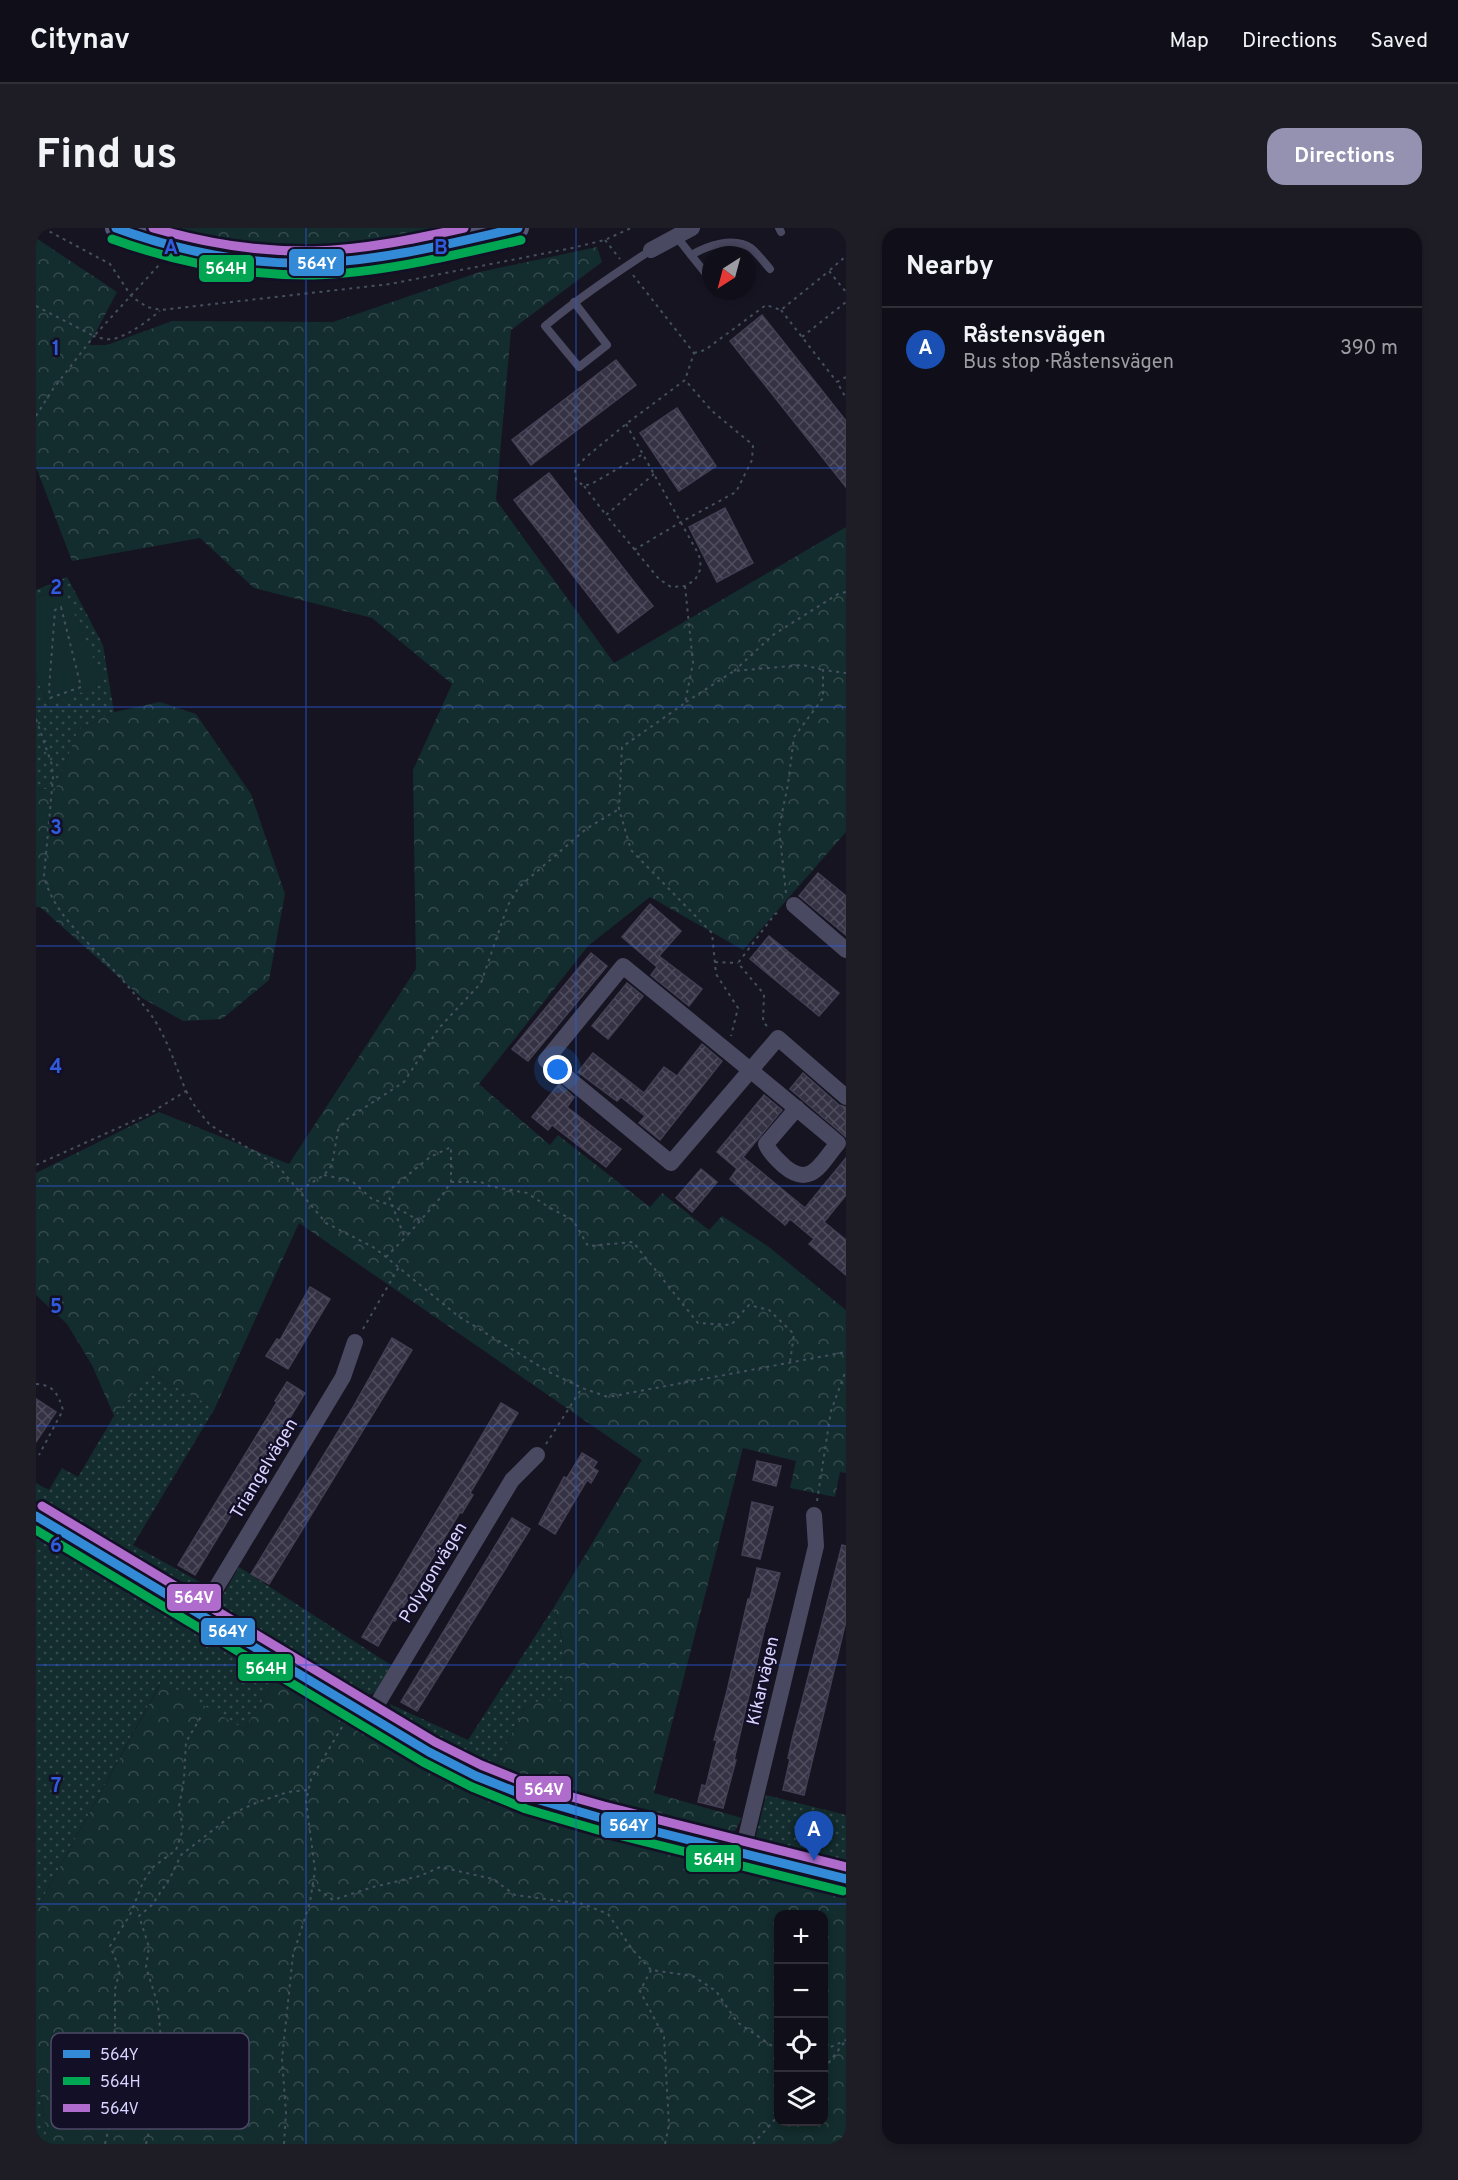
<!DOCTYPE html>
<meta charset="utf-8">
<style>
body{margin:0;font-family:Overpass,sans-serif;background:#1e1d26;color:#f1f3f6}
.controls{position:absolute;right:18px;bottom:18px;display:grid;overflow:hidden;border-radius:12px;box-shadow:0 3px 9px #0003}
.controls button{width:54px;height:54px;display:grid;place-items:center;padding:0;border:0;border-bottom:2px solid #302f38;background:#100f19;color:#f1f3f6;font:30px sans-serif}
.compass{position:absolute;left:666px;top:18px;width:54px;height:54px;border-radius:50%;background:#100f19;box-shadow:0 3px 9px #0003;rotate:216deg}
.you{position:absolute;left:522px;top:842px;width:21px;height:21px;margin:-15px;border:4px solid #fff;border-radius:50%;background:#1a73e8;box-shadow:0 0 0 9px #1a73e833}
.badge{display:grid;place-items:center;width:39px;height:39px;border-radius:50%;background:#9591b1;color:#fff;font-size:20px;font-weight:700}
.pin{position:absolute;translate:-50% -50px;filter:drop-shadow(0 2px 3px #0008)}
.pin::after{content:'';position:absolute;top:32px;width:21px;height:18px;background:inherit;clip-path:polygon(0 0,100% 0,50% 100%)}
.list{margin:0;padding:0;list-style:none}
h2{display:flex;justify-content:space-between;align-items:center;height:78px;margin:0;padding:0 24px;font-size:26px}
h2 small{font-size:20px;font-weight:400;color:#9c9ca2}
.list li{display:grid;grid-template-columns:39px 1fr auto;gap:18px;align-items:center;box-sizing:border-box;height:84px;padding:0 24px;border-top:2px solid #302f38}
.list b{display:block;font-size:22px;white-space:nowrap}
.list p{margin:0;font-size:20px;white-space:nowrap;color:#9c9ca2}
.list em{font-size:20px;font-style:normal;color:#9c9ca2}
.icon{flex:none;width:33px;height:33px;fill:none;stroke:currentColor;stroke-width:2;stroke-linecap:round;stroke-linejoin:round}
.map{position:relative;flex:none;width:810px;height:1916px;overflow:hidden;border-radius:18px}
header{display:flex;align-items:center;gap:36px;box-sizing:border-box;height:84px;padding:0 30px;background:#100f19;border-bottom:2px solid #302f38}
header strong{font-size:28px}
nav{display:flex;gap:33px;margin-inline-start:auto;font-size:21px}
.intro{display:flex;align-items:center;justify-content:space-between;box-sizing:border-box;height:144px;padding:0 36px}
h1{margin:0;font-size:42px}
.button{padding:15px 27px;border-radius:18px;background:#9591b1;color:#fff;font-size:21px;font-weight:700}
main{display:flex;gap:36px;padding:0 36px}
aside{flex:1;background:#100f19;border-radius:18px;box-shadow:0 3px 9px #0003}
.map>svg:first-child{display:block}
.grass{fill:url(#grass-dots)}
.forest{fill:url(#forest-crowns);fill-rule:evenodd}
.pitch{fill:#132c2d}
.building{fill:url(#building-cross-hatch);stroke:#433f54;stroke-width:1.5}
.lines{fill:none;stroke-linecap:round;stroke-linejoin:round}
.path{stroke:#44505f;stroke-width:2;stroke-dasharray:3 4.5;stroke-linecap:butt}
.lane{stroke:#4a4962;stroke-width:8}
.street{stroke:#4a4962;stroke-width:16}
.secondary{stroke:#575674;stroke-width:22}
.bus-1-casing{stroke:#130f26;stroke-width:14}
.bus-2-casing{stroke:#130f26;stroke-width:14}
.bus-3-casing{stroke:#130f26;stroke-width:14}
.bus-1{stroke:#338bd7;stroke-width:9}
.bus-2{stroke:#00a651;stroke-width:9}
.bus-3{stroke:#b06ccc;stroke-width:9}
.grid{fill:none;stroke:#305bdc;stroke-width:1.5;stroke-opacity:0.55}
.labels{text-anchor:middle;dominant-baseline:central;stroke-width:5;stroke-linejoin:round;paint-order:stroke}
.street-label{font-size:18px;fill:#d9d4ff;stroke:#130f26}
.key{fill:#130f26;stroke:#4e4a67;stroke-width:1.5}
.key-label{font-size:16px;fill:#d9d4ff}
.grid-label{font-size:20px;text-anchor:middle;font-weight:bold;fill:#305bdc;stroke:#130f26;stroke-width:5;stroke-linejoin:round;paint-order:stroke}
.line-badge{stroke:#130f26;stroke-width:2}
.badge-label{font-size:16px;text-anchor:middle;font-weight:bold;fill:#fff}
</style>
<header>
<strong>Citynav</strong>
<nav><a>Map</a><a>Directions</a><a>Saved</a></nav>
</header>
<div class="intro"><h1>Find us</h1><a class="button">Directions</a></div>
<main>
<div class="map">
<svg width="810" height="1916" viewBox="0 0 810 1916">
<defs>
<pattern id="grass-dots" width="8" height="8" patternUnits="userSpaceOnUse" patternTransform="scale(1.5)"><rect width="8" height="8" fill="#132c2d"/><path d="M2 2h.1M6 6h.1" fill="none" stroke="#354a4c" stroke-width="1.8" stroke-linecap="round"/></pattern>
<pattern id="forest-crowns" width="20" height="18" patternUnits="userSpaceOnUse" patternTransform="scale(1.5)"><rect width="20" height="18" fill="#132c2d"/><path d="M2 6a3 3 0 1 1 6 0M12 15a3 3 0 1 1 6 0" fill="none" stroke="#354a4c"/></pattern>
<pattern id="building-cross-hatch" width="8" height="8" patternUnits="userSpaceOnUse" patternTransform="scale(1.5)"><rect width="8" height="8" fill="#343243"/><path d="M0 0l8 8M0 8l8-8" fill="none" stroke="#514f5f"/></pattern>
</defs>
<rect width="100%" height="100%" fill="#161421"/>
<g class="grass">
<path d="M31 349 67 417 78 484 42 502 20 560 0 562V448L13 478 27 359 0 370V362Z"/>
<path d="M114 1145 179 1180 97 1317 173 1359 165 1365 151 1366 0 1273V1255L13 1262 26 1240 42 1249 78 1188Z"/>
<path d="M0 1304 242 1448 208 1501 125 1454 0 1682Z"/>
<path d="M203 1339 355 1437 340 1464 326 1470 186 1385 182 1375Z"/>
<path d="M518 1379C527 1412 534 1440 525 1474L505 1472 489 1480 458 1540 409 1520 356 1487 354 1476 432 1512Z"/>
<path d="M730 1567 810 1587V1637L726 1617 720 1608Z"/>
<path d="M0 1840 12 1916H0Z"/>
</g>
<g class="forest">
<path d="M109 0H429C357 16 273 27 200 19 169 16 139 8 109 0Z"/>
<path d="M0 10 81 64 53 117H71L136 93 297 94 444 44 561 19 566 34 475 102 460 272 578 435 810 299V604L707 722 614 669 552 718 443 856 514 917 522 907 614 979 626 965 673 1002 686 988 733 1019 810 1082V1245L804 1244 799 1269 754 1260 760 1233 707 1220 618 1565 706 1590 699 1603 688 1608 498 1556 458 1540 489 1480 505 1472 525 1473C534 1440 527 1411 518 1379L606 1232 263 995 179 1180 114 1145 78 1188 56 1137 31 1096 0 1067V945L123 884 253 936 380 741 377 542 416 456 336 390 218 360 164 310 36 333 0 239Z"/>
<path d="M124 474 160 486 215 566 249 666 233 752 186 791 147 793 106 770 4 679H0V562L20 560 42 502 78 484Z"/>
<path d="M242 1448 313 1490 412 1554 697 1634 810 1661V1916H12L0 1840V1682L126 1453 208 1501ZM742 1686H788V1894H742Z"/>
</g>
<path class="pitch" d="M27 359 68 455 13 478 0 448V370Z"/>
<g class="building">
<path d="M726 87 810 193V259L694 113Z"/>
<path d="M580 132 600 157 495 237 476 212Z"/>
<path d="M641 180 680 238 643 263 604 205Z"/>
<path d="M513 245 617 378 582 405 478 272Z"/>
<path d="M689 280 717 335 681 354 653 299Z"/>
<path d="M782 645 810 668V707L763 668Z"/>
<path d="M614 676 645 703 623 728 666 761 653 778 615 747 621 739 586 709Z"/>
<path d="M733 708 803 765 783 788 714 731Z"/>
<path d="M555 725 571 738 492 833 476 821Z"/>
<path d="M591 755 607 768 572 811 556 798Z"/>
<path d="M666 816 686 833 624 912 603 895 609 888 585 869 581 873 542 844 557 825 608 865 628 839 641 848Z"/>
<path d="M767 845 803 877 810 879V909L754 861Z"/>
<path d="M523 856 538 869 531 879 585 921 570 939 516 897 512 902 496 889Z"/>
<path d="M728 867 746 882 707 929 769 980 810 930V967L788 994 810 1012V1047L773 1016 778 1011 754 991 749 997 694 951 701 941 681 924Z"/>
<path d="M665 941 681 954 656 984 640 970Z"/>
<path d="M274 1059 294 1071 252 1141 230 1128 241 1111 244 1112Z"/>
<path d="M356 1110 376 1122 233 1356 215 1346 316 1181Z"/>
<path d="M251 1154 269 1165 159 1347 142 1337 241 1174 239 1173Z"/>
<path d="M0 1171 20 1184 0 1214Z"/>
<path d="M465 1175 482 1185 434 1265 437 1267 426 1285 424 1284 359 1393 357 1392 342 1418 326 1409Z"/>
<path d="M546 1225 561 1234 557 1240 562 1243 555 1255 551 1252 519 1306 503 1296 528 1249 531 1250Z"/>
<path d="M721 1233 745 1238 740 1258 717 1252Z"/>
<path d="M716 1274 737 1279 724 1331 706 1327Z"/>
<path d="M476 1290 494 1301 381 1483 365 1474Z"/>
<path d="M806 1317 810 1318V1393L768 1567 747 1562 754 1531 752 1530 756 1512Z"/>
<path d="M721 1340 744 1345 731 1394H730L698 1532H700L687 1580 662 1574 666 1557 670 1558 681 1512H678L691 1463 712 1371H714Z"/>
</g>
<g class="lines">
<g class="path">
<path d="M7 0 74 36 96 69 111 79 125 82 354 56 536 20 569 12 595 0"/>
<path d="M569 12 584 31"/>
<path d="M794 42 810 28"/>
<path d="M597 47 658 125 649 152 590 196 549 230 539 241 540 252 548 258 557 255 607 226"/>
<path d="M0 78 58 108 123 37"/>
<path d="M745 82 801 154"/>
<path d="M766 109 810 74"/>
<path d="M658 125 669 122 730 77 745 82 793 43 810 64"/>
<path d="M810 149 801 154 810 170"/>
<path d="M0 188 17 161 58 108C64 110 70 112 77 111 94 107 111 93 124 83"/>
<path d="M590 196 663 327 665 340 659 352 649 358 635 359 623 351 570 287 618 246"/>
<path d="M548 258 570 287"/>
<path d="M598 322 645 294 700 264 716 232 717 217 676 183 649 152"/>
<path d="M649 358 657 435 649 475 586 519 583 581 595 622 676 705 680 746 702 780 695 808"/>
<path d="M25 379 45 459 14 470 13 461 19 382Z"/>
<path d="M698 443 737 407 802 366 810 364"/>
<path d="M650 474 698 443 767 437 787 442"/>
<path d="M0 491 16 537 17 550 8 648C16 681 42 704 65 729 82 746 98 765 113 784 130 807 139 836 150 863L113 886 0 937"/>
<path d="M750 665 743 600 752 556 758 509 787 470V442L810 445"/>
<path d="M679 734 702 735"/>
<path d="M731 798 727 794 728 766 702 735 739 686 744 684"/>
<path d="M150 863 160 880 174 897 242 938 290 995 337 1019 350 1029 422 1088 513 1144 546 1160 572 1169 810 1124"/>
<path d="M288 947 316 953 336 971 357 978 384 993"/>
<path d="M415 954H445L453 958 491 965 514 980 537 992 552 1018 597 1014 662 1095 695 1097 713 1077 733 1082 758 1106 754 1134"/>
<path d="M264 962 288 947 296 937 302 902 311 891 368 854 403 800 445 755 472 677 483 659 550 601 583 581"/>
<path d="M350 1029 369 1010 351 964 394 929 415 919V954L405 969 369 1010"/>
<path d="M327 1101 363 1039"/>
<path d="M0 1156C18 1157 22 1166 27 1182L3 1227"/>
<path d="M510 1216 546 1160"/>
<path d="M781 1273 795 1183 810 1142"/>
<path d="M276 1657 297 1672 337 1659 384 1648 404 1639 457 1651 479 1667 547 1676 572 1686 596 1721 615 1742 657 1748 680 1763 701 1794 742 1822"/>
<path d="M615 1742 604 1763 628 1809 633 1897 629 1916"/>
<path d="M788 1822 810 1812"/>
<path d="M788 1841 810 1812"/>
<path d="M69 1916 85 1848 79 1818V1761L84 1742 74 1718 94 1687 107 1654 117 1639 140 1622 147 1601 143 1578 148 1552 150 1514 166 1487"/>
<path d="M110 1916 123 1861 125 1813 122 1777 110 1739 113 1719 103 1688 116 1677 134 1650 145 1627 200 1584 222 1574 252 1564 272 1562"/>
<path d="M248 1916 250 1885 246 1831 257 1727 274 1674 279 1642 270 1573 275 1551 309 1494"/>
<path d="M717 1916 742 1888"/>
</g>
<g class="lane">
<path d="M743 0 745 4"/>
<path d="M640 8 655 27C671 18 697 8 715 20 722 26 728 34 734 41"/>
<path d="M655 27 675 52"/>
<path d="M538 74 571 117 543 139 509 98C544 69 577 47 615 22"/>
</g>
<g class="street">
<path d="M615 22 656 0"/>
<path d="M758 677 810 722"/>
<path d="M761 880 730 916C734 926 741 931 748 938 775 961 785 935 802 915 731 855 659 797 587 738L510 832 635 935 742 810 810 869"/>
<path d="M165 1385 307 1149 319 1114"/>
<path d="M334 1488 476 1252 501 1227"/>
<path d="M706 1626 780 1318 778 1287"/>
</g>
<g class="secondary">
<path d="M80 0C137 23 212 34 274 35 287 35 301 33 315 31 371 26 426 13 482 0"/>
<path d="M0 1288 393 1524 440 1548 493 1569 565 1590 810 1651"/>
</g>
<defs>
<g id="bus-1">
<path d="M80 0C142 23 212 37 278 35 347 33 416 15 482 0"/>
<path d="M0 1288 393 1524 440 1548 493 1569 565 1590 810 1651"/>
</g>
<g id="bus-2">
<path d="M76 11C140 34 210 48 278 47 345 45 419 27 485 12"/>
<path d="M0 1302 387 1534 436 1559 490 1581 562 1602 807 1663"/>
</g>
<g id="bus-3">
<path d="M117 0C168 15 224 24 277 23 327 22 379 11 428 0"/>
<path d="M6 1278 399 1514 445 1537 497 1558 568 1578 810 1639"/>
</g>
</defs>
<use href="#bus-1" class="bus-1-casing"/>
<use href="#bus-2" class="bus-2-casing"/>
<use href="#bus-3" class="bus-3-casing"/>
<use href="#bus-1" class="bus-1"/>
<use href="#bus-2" class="bus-2"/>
<use href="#bus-3" class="bus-3"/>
</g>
<path class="grid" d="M270 0V1916M540 0V1916M0 240H810M0 479H810M0 718H810M0 958H810M0 1198H810M0 1437H810M0 1676H810"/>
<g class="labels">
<g class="street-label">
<text transform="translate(229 1241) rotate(-59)">Triangelvägen</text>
<text transform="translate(398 1345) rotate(-59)">Polygonvägen</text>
<text transform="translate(728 1453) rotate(-77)">Kikarvägen</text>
</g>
</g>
<rect x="15" y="1805" width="198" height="96" rx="9" class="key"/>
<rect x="27" y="1822" width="27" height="8" fill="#338bd7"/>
<rect x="27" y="1849" width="27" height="8" fill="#00a651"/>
<rect x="27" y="1876" width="27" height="8" fill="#b06ccc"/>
<g class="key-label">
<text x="64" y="1832">564Y</text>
<text x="64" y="1859">564H</text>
<text x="64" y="1886">564V</text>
</g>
<g class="grid-label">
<text x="135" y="26">A</text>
<text x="405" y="26">B</text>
<text x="20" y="127">1</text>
<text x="20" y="366">2</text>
<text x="20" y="606">3</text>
<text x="20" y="845">4</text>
<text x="20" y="1085">5</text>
<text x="20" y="1324">6</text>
<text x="20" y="1564">7</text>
</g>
<g class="line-badge">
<rect x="252" y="20" width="57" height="29" rx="6" fill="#338bd7"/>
<rect x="162" y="26" width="57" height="29" rx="6" fill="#00a651"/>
<rect x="130" y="1355" width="56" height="29" rx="6" fill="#b06ccc"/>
<rect x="164" y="1389" width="56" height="29" rx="6" fill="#338bd7"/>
<rect x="201" y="1425" width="57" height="29" rx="6" fill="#00a651"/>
<rect x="479" y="1547" width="57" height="28" rx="6" fill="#b06ccc"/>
<rect x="564" y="1583" width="57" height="28" rx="6" fill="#338bd7"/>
<rect x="649" y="1616" width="57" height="29" rx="6" fill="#00a651"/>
</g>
<g class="badge-label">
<text x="281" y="41">564Y</text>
<text x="190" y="46">564H</text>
<text x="158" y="1375">564V</text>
<text x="192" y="1409">564Y</text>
<text x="230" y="1446">564H</text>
<text x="508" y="1567">564V</text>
<text x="593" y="1603">564Y</text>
<text x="678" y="1637">564H</text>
</g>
</svg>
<div class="controls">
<button>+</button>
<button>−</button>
<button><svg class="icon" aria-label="locate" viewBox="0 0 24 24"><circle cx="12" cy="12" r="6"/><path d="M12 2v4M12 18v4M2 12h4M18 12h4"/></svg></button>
<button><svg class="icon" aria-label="layers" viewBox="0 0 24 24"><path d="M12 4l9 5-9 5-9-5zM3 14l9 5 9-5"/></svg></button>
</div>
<svg class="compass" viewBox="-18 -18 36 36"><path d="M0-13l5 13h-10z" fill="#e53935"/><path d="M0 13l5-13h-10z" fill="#9c9ca2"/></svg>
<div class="you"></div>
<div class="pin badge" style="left:778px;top:1633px;background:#1a4fb4">A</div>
</div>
<aside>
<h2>Nearby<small></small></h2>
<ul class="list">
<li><span class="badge" style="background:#1a4fb4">A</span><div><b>Råstensvägen</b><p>Bus stop · Råstensvägen</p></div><em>390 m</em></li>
</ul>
</aside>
</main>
